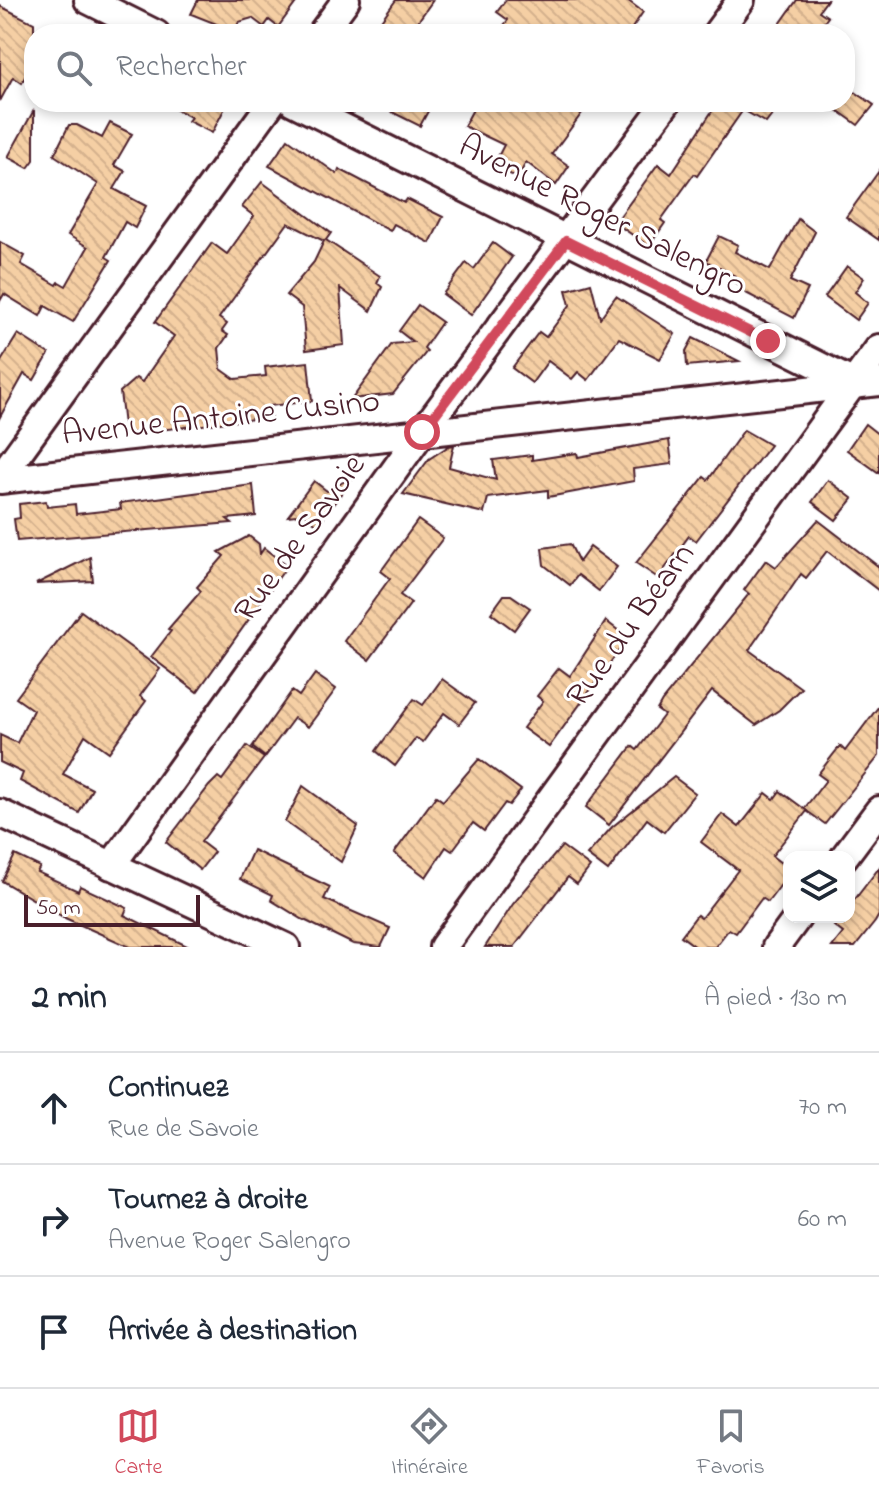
<!DOCTYPE html>
<html lang="fr">
<meta charset="utf-8">
<style>
body{margin:0;font-family:"Indie Flower",sans-serif;background:#f6f6f7;color:#1f2937}
.controls{position:absolute;right:24px;bottom:24px;display:grid;overflow:hidden;border-radius:16px;box-shadow:0 4px 12px #0003}
.controls button{width:72px;height:72px;display:grid;place-items:center;padding:0;border:0;border-bottom:2px solid #e0e1e3;background:#fff;color:#1f2937;font:40px sans-serif}
.scale{position:absolute;left:24px;bottom:20px;width:176px;box-sizing:border-box;padding-left:8px;border:4px solid #4a1f2b;border-top:0;font-size:22px;line-height:28px;white-space:nowrap;color:#4a1f2b;-webkit-text-stroke:6px #fff;paint-order:stroke}
.stop{position:absolute;width:24px;height:24px;margin:-18px;border:6px solid #d1495b;border-radius:50%;background:#fff}
.stop.end{background:#d1495b;border-color:#fff;box-shadow:0 2px 8px #0008}
.list{margin:0;padding:0;list-style:none}
h2{display:flex;justify-content:space-between;align-items:center;height:104px;margin:0;padding:0 32px;font-size:34px}
h2 small{font-size:26px;font-weight:400;color:#747a83}
.list li{display:grid;grid-template-columns:52px 1fr auto;gap:24px;align-items:center;box-sizing:border-box;height:112px;padding:0 32px;border-top:2px solid #e0e1e3}
.list b{display:block;font-size:30px;white-space:nowrap}
.list p{margin:0;font-size:26px;white-space:nowrap;color:#747a83}
.list em{font-size:26px;font-style:normal;color:#747a83}
.icon{flex:none;width:44px;height:44px;fill:none;stroke:currentColor;stroke-width:2;stroke-linecap:round;stroke-linejoin:round}
.map{position:relative;flex:none;width:879px;height:947px;overflow:hidden}
.search{position:absolute;background:#fff;box-shadow:0 4px 12px #0003;left:24px;right:24px;top:24px;height:88px;display:flex;align-items:center;gap:20px;box-sizing:border-box;padding:0 28px;border-radius:32px;color:#747a83;font-size:30px}
.sheet{height:440px;background:#fff}
nav{display:flex;justify-content:space-around;align-items:center;box-sizing:border-box;height:112px;border-top:2px solid #e0e1e3;background:#fff;font-size:22px;color:#747a83}
nav a{display:grid;justify-items:center;gap:4px}
nav .on{color:#d1495b}
.map>svg:first-child{display:block}
.building{fill:url(#building-back-hatch);stroke:#4a1f2b;stroke-width:2}
.lines{fill:none;stroke-linecap:round;stroke-linejoin:round}
.minor-casing{stroke:#4a1f2b;stroke-width:32}
.minor{stroke:#fff;stroke-width:26}
.route{stroke:#d1495b;stroke-width:10}
.labels{text-anchor:middle;dominant-baseline:central;stroke-width:6;stroke-linejoin:round;paint-order:stroke}
.street-label{font-size:34px;fill:#4a1f2b;stroke:#fff}
</style>
<div class="map">
<svg width="879" height="947" viewBox="0 0 879 947">
<defs>
<pattern id="building-back-hatch" width="6" height="6" patternUnits="userSpaceOnUse" patternTransform="scale(2)"><rect width="6" height="6" fill="#f5cfa4"/><path d="M-1 5l2 2M0 0l6 6M5-1l2 2" fill="none" stroke="#d4b18d"/></pattern>
</defs>
<rect width="100%" height="100%" fill="#fff"/>
<filter id="ink" filterUnits="userSpaceOnUse"><feTurbulence type="fractalNoise" baseFrequency=".0125" numOctaves="2"/><feDisplacementMap in="SourceGraphic" scale="16" xChannelSelector="R" yChannelSelector="G"/><feConvolveMatrix kernelMatrix="1 2 1 2 8 2 1 2 1" color-interpolation-filters="sRGB"/></filter>
<g filter="url(#ink)">
<g class="building">
<path d="M198 0H298L278 27 269 20 264 27 252 18 239 22 234 31 191 14Z"/>
<path d="M396 0H433L409 34H371Z"/>
<path d="M506 0H627L643 12 628 34H497L508 20 497 12Z"/>
<path d="M797 0H827L819 11 828 17 815 34H773Z"/>
<path d="M0 6 34 23V58L22 83 13 77 0 101Z"/>
<path d="M848 87 874 105 858 125 833 107 837 102H845Z"/>
<path d="M161 102H228L212 133 188 121 191 117Z"/>
<path d="M372 102H433L420 126Z"/>
<path d="M477 102H590L552 154 569 166 556 185 526 162 518 178 493 166 504 145 464 126Z"/>
<path d="M718 102H782L766 123 743 110 697 176 694 174 661 220 665 223 649 246 615 223 658 164 671 174Z"/>
<path d="M34 110V160L28 168 8 157Z"/>
<path d="M110 123 132 134 114 165 125 171 114 189 146 206 135 228 125 222 106 257 111 260 73 322 45 306 40 316 4 294 0 301V242L25 256 21 264 57 285 59 282 66 286 88 247 68 235 98 184 54 155 69 125H77L102 138Z"/>
<path d="M288 139 337 174 339 169 404 203 407 199 443 217 430 243 394 224 390 231 269 166Z"/>
<path d="M879 171V240L846 217Z"/>
<path d="M262 182 331 233 326 240 380 276 377 283 382 287 371 311 340 288 344 345 306 350 302 307 286 295 314 262 324 241 288 223 219 318 227 324 222 331 228 335 219 348 221 369 235 379 266 376 265 367 308 362 312 401 269 406 271 417 125 434 120 392 136 378 142 382 174 336 155 322 212 243 227 254 254 216 242 207Z"/>
<path d="M798 219 815 232 790 281 808 289 794 318 742 291 744 287 732 281 735 276 706 261 719 236 738 245 735 252 770 270Z"/>
<path d="M493 243 512 257 471 315 443 294 466 263 474 269Z"/>
<path d="M847 266 864 278 855 292 868 303 856 320 825 297Z"/>
<path d="M591 283 600 318 616 296 675 334 660 359 619 338 588 380 578 372 572 379 548 361 532 383 512 368 539 332 546 337 570 305 566 290Z"/>
<path d="M418 305 442 322 424 348 427 351 393 394 352 399 392 344 413 342 399 331Z"/>
<path d="M18 334 49 354 34 380 24 374 0 417V363Z"/>
<path d="M693 338 739 361 687 366 686 351Z"/>
<path d="M865 424 879 435V473L847 450Z"/>
<path d="M744 430 770 445 696 541 689 536 658 578 636 563 704 477 708 480Z"/>
<path d="M669 440 672 464 633 469 634 481 548 497V490L488 498 484 513 403 494 429 459 449 446 454 445 449 467 496 480 493 460 532 455V460L577 453 578 457Z"/>
<path d="M354 476 318 525 304 514 288 516 314 481 327 491Z"/>
<path d="M828 480 853 499 836 520 812 502Z"/>
<path d="M253 485 256 516 227 519 232 523 17 541 14 519 20 518 19 504 46 501 47 507 75 504 76 514 121 509 120 503Z"/>
<path d="M418 520 443 538 400 595 411 603 369 660 344 641 390 578 381 571Z"/>
<path d="M818 520 879 567V591L827 551 806 578 801 574 749 650 801 688 779 710 756 725 712 691 609 825 586 807 632 746 637 750 664 715 657 710 662 701 749 594 744 590 766 560 776 567Z"/>
<path d="M249 536 259 544 260 554 264 548 287 566 197 692 151 657 171 631 168 629 201 591 197 587 224 556 219 552Z"/>
<path d="M570 544 579 562 590 547 617 567 599 591 578 575 570 585 544 565 542 548Z"/>
<path d="M90 557 93 581 36 584Z"/>
<path d="M504 595H511L530 608 514 630 491 613Z"/>
<path d="M81 611 160 669 140 696 146 701 109 752 85 735 63 774 92 789 79 813 20 781 23 773 0 762V735L17 743 33 710 16 698Z"/>
<path d="M606 621 628 638 549 747 523 728 543 701 537 696 559 668 570 676Z"/>
<path d="M315 674 336 689 308 727 294 718 265 757 252 747 292 691 299 696Z"/>
<path d="M442 679 475 703 459 724 444 713 423 742 416 738 395 766 376 751 414 699 423 705Z"/>
<path d="M879 706V756L825 824 804 809 826 780 818 774 840 746 845 751Z"/>
<path d="M247 746 264 758 201 842 214 852 200 870 166 842 209 786 218 777 222 780Z"/>
<path d="M479 759 521 790 509 805 505 803 484 831 473 823 452 851 446 847 426 877 394 853 436 796 443 801Z"/>
<path d="M674 777 695 793 664 832 647 819 608 871 587 855 612 827Z"/>
<path d="M303 786 358 826 341 862 285 822Z"/>
<path d="M780 791 807 811 772 856 789 869V874L768 902 762 898 736 933 729 929 715 947H696L681 936 697 915 701 918 738 870 701 842 722 814 739 827 766 793 774 799Z"/>
<path d="M562 846 590 867 577 884 568 877 514 947H485L513 904Z"/>
<path d="M253 850 330 887 324 899 390 928 381 947 353 944 302 919 271 900 273 895 240 879Z"/>
<path d="M15 855 40 867 37 872 78 891 80 886 127 908 124 915 189 947H130L65 918 2 881Z"/>
<path d="M879 868V915L875 922 855 947H832L843 933 834 926 841 917H849V907Z"/>
</g>
<g class="lines">
<defs>
<g id="minor">
<path d="M88 0 156 34"/>
<path d="M321 34 346 0"/>
<path d="M716 34 741 0"/>
<path d="M293 102 854 383"/>
<path d="M0 478 272 102"/>
<path d="M0 480 879 382"/>
<path d="M0 813 286 947"/>
<path d="M844 857 879 810"/>
<path d="M111 866 422 432 667 102"/>
<path d="M443 947 879 348"/>
<path d="M776 947 798 917"/>
</g>
</defs>
<use href="#minor" class="minor-casing"/>
<use href="#minor" class="minor"/>
</g>
</g>
<g class="lines" filter="url(#ink)">
<path class="route" d="M422 432 566 241 768 341"/>
</g>
<g class="labels">
<g class="street-label">
<text transform="translate(602 217) rotate(27)">Avenue Roger Salengro</text>
<text transform="translate(221 419) rotate(-6)">Avenue Antoine Cusino</text>
<text transform="translate(301 539) rotate(-54)">Rue de Savoie</text>
<text transform="translate(632 626) rotate(-54)">Rue du Béarn</text>
</g>
</g>
</svg>
<div class="controls">
<button><svg class="icon" aria-label="layers" viewBox="0 0 24 24"><path d="M12 4l9 5-9 5-9-5zM3 14l9 5 9-5"/></svg></button>
</div>
<div class="scale">50 m</div>
<div class="stop" style="left:422px;top:432px"></div>
<div class="stop end" style="left:768px;top:341px"></div>
<div class="search"><svg class="icon" aria-label="search" viewBox="0 0 24 24"><circle cx="10" cy="10" r="6"/><path d="M15 15l6 6"/></svg>Rechercher</div>
</div>
<section class="sheet">
<h2>2 min<small>À pied · 130 m</small></h2>
<ul class="list">
<li><svg class="icon" aria-label="ahead" viewBox="0 0 24 24"><path d="M12 20V5M6 11l6-6 6 6"/></svg><div><b>Continuez</b><p>Rue de Savoie</p></div><em>70 m</em></li>
<li><svg class="icon" aria-label="right" viewBox="0 0 24 24"><path d="M7 20v-9h11M14 6l5 5-5 5"/></svg><div><b>Tournez à droite</b><p>Avenue Roger Salengro</p></div><em>60 m</em></li>
<li><svg class="icon" aria-label="arrive" viewBox="0 0 24 24"><path d="M6 21V4h12l-3 4 3 4H6"/></svg><div><b>Arrivée à destination</b></div></li>
</ul>
</section>
<nav>
<a class="on"><svg class="icon" aria-label="map" viewBox="0 0 24 24"><path d="M3 6l6-2 6 2 6-2v14l-6 2-6-2-6 2zM9 4v14M15 6v14"/></svg>Carte</a>
<a><svg class="icon" aria-label="directions" viewBox="0 0 24 24"><path d="M12 3l9 9-9 9-9-9zM9 14v-3h6M13 9l2 2-2 2"/></svg>Itinéraire</a>
<a><svg class="icon" aria-label="saved" viewBox="0 0 24 24"><path d="M7 4h10v16l-5-4-5 4z"/></svg>Favoris</a>
</nav>
